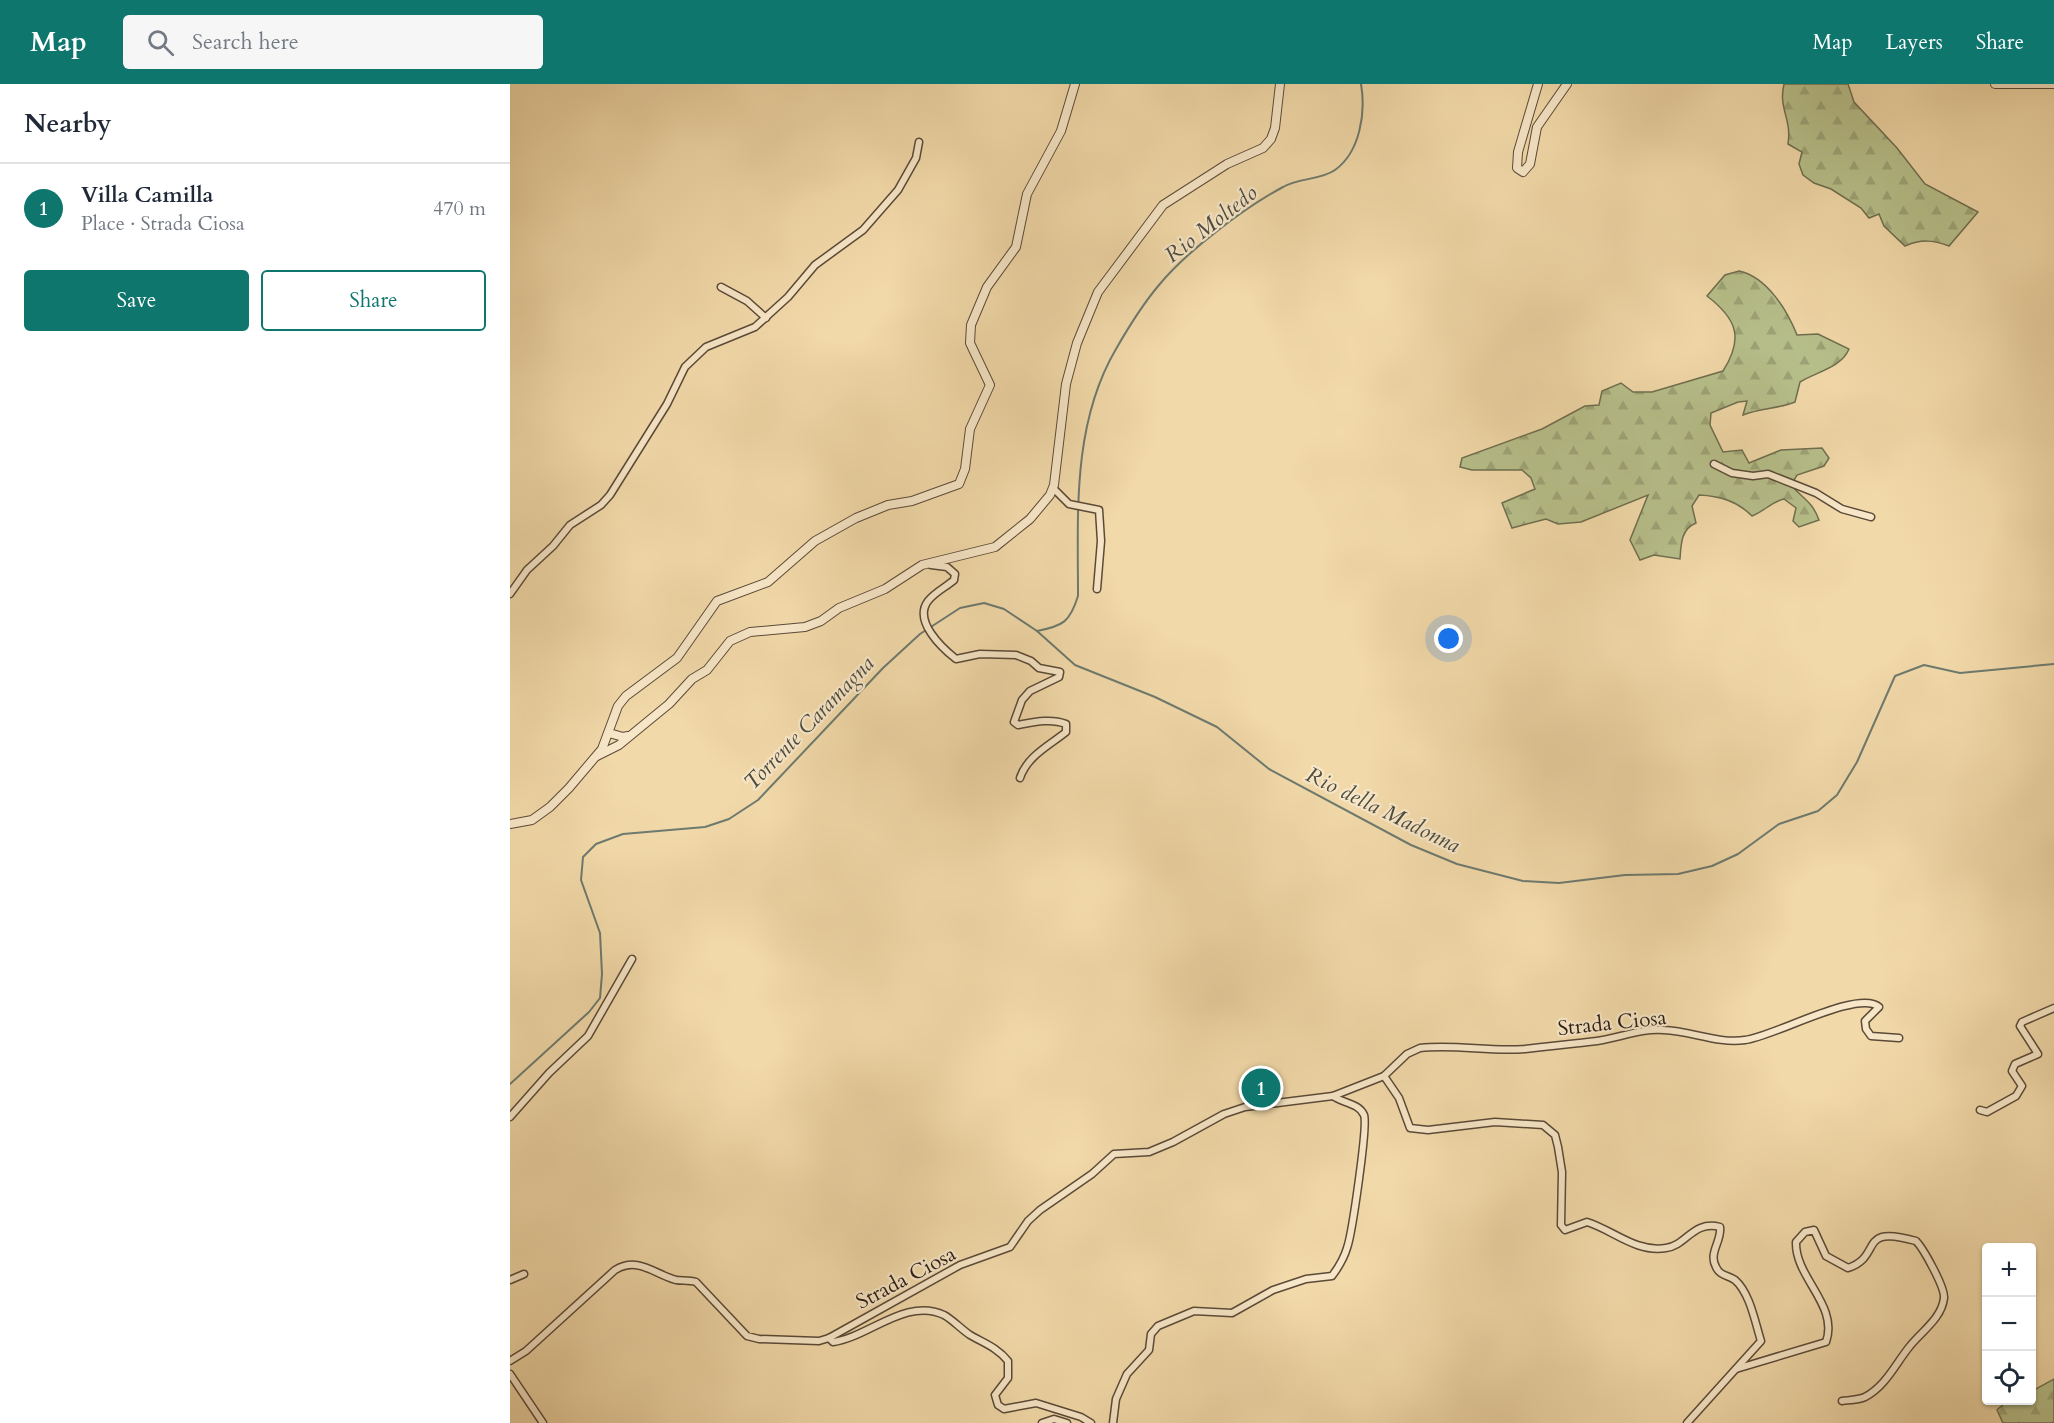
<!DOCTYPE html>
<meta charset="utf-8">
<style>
body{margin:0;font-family:Cardo,serif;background:#f6f6f7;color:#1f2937}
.controls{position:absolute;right:18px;bottom:18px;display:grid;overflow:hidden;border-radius:6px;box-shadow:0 2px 4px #0004}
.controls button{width:54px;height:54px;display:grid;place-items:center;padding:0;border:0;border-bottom:2px solid #e0e1e3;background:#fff;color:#1f2937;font:30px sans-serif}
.you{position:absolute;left:939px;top:555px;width:21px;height:21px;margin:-15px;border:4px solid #fff;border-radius:50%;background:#1a73e8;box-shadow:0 0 0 9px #1a73e833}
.badge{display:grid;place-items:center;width:39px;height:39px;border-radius:50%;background:#0f766e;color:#fff;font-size:20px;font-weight:700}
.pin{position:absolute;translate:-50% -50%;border:3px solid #fff;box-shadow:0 2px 6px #0006}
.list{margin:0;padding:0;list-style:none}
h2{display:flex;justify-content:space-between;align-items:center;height:78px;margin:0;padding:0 24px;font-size:26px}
h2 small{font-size:20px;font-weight:400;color:#747a83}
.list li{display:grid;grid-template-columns:39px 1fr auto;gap:18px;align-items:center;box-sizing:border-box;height:90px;padding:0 24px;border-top:2px solid #e0e1e3}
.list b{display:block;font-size:22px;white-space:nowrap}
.list p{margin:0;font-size:20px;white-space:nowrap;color:#747a83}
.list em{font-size:20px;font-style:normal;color:#747a83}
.actions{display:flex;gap:12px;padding:18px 24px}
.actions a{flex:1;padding:14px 0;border:2px solid #0f766e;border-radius:6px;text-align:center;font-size:21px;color:#0f766e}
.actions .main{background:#0f766e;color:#fff}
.icon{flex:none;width:33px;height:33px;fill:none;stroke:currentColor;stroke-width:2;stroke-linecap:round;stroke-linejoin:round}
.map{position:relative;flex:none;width:1544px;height:1339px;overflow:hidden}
header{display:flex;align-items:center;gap:36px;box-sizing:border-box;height:84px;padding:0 30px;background:#0f766e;color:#fff}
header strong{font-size:28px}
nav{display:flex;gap:33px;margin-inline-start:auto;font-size:21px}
.search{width:420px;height:54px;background:#f6f6f7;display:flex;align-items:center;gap:15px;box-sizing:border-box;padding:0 21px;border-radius:6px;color:#747a83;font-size:22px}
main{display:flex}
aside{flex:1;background:#fff}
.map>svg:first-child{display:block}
.forest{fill:url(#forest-firs);stroke:#6f6e4f;stroke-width:1.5}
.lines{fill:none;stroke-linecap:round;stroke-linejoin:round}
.stream{stroke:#6d7a6f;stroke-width:2}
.minor-casing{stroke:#5a4a38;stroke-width:9}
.tertiary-casing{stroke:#5a4a38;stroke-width:10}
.minor{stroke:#f7e6c7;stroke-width:6}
.tertiary{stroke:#f7e6c7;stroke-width:8}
.labels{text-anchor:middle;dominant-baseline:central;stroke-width:4.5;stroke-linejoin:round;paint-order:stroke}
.street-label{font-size:21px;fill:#271b13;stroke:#f7e6c7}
.water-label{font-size:22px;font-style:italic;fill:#4a4b41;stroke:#f7e6c7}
</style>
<header>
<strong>Map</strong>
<div class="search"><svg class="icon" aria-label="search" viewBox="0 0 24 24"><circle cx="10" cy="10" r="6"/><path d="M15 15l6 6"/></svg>Search here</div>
<nav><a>Map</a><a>Layers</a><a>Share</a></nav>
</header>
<main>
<aside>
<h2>Nearby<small></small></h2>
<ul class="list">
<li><span class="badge">1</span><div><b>Villa Camilla</b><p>Place · Strada Ciosa</p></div><em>470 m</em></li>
</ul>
<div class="actions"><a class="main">Save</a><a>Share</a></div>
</aside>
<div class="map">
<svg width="1544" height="1339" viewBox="0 0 1544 1339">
<defs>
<pattern id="forest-firs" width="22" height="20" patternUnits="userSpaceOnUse" patternTransform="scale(1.5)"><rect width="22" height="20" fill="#b7c08b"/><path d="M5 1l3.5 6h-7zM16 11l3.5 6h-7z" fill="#9da477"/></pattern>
</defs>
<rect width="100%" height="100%" fill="#f2d9a9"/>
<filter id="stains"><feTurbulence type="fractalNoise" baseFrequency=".00333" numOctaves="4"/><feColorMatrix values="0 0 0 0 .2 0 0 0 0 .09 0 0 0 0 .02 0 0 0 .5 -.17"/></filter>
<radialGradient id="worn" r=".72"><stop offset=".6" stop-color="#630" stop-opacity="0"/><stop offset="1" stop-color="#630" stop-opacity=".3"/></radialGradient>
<g class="forest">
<path d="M1274 0H1338L1344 18 1387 64 1415 100 1468 128 1439 162C1423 156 1411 155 1395 162L1374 142 1369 130 1359 134 1351 124 1321 105 1304 99 1293 91 1289 80 1292 68 1278 60C1282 34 1268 25 1274 0Z"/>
<path d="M1229 187C1257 193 1277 226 1287 251L1308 250 1339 265C1331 284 1306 288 1290 298L1285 318C1268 325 1250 324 1233 331L1237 317 1228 318 1201 329 1200 341 1213 368 1232 366 1239 379 1271 366 1312 364 1319 374 1314 382 1287 391 1281 401C1294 416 1302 417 1309 436L1289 443 1283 437 1286 424 1274 415C1261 418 1255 427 1242 432 1227 417 1210 412 1189 411L1182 422 1186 439C1171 445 1171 460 1170 475L1144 471 1130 476 1120 456 1138 411 1071 438 1048 440 1036 435 1002 444 992 419 1025 405 1021 394 1012 386H962L950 383 952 374 1032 345 1075 322 1089 321 1092 307 1111 299 1123 308H1142L1213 287C1234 254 1227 235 1197 212L1215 191Z"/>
<path d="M1544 1295V1339H1493L1487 1326 1497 1317 1522 1316V1307Z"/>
</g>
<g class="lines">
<g class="stream">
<path d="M527 547 565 581 645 613 707 643 759 685 901 761 947 780 1013 797 1049 799 1115 791 1168 790 1202 782 1228 770 1269 740 1308 727 1327 711 1347 678 1385 592 1414 581 1450 589 1544 580"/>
<path d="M0 1000 79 928 90 914 92 890 90 849 71 796 73 773 86 760 113 750 195 743 219 735 248 716 373 584 410 550 450 524 474 519 494 525 527 547C553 542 560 538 568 512 568 429 562 340 606 265 618 244 633 220 649 201 677 167 734 124 773 103 788 94 811 96 825 86 850 68 856 29 851 0"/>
</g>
<defs>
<g id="minor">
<path d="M211 203 237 217 256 234"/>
<path d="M1204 380 1222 389 1243 392 1258 390 1306 409 1332 425 1361 433"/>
<path d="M543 404 559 420 589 426 591 457 587 505"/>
<path d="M421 481 437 483 445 490 444 496C436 503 425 508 418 517 403 537 432 564 446 575L470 570 506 571 521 577 529 584 550 588 549 593 520 607 512 616 504 638 508 641C524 638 541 634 556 640V648C540 661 517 672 510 694"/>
<path d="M0 510 17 486 43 462 60 441 91 421 100 411 157 320 175 283 196 263 245 243 278 213 305 181 353 146 388 106 406 74 409 58"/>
<path d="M874 992 889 1014 900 1044 918 1046 985 1038 1033 1041 1045 1051 1048 1063 1052 1088 1051 1141 1055 1146 1077 1138C1103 1146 1126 1169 1156 1164 1176 1162 1183 1136 1210 1143 1212 1157 1198 1169 1206 1183 1210 1192 1218 1191 1225 1196 1240 1209 1245 1238 1251 1257L1177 1339"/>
<path d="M1470 1026 1477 1028 1506 1012 1512 1002 1502 987 1505 980 1528 970 1510 942 1512 938 1544 924"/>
<path d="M0 1033 39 989 78 952 122 875"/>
<path d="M0 1196 14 1190"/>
<path d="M319 1254 323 1258C359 1253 396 1213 434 1231 443 1236 451 1245 460 1251 474 1259 488 1264 498 1277V1294L485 1311 488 1321 494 1325 526 1319 571 1333 581 1339"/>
<path d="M0 1277 16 1267 105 1186C128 1172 144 1190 166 1196 172 1197 179 1196 186 1198L237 1252 249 1255 309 1257 319 1254 450 1181 500 1163 518 1137 530 1126 582 1090 604 1070 639 1068 663 1058 714 1030 735 1023 823 1012 874 992 897 970 910 964C945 960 980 968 1015 965 1039 962 1063 960 1087 957 1109 954 1131 944 1154 946 1181 947 1208 960 1235 956 1263 953 1348 905 1369 923L1355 937 1356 945 1361 952 1389 954"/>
<path d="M1226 1285 1316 1258C1329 1221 1285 1194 1286 1158L1295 1148 1304 1146 1316 1172 1338 1184C1374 1172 1346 1140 1406 1157 1413 1164 1435 1203 1434 1214 1432 1234 1411 1248 1400 1262 1386 1279 1376 1302 1355 1313 1348 1316 1340 1316 1332 1317"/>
<path d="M0 1290 33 1339"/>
<path d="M532 1339 544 1335 557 1339"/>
<path d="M603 1339 606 1315 617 1290 639 1266 641 1250 648 1242 684 1227 722 1229 763 1206 796 1195 822 1192C828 1184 834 1174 837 1164 842 1150 858 1041 854 1031 849 1019 832 1019 823 1012"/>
</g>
<g id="tertiary">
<path d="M1028 0 1008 68 1007 84 1013 88 1020 80 1027 43 1057 0"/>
<path d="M1485 0H1544"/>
<path d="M99 649 113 653 118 652"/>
<path d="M87 672 109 661 159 620 182 595 197 586 220 557 240 548 295 543 311 537 329 524 375 505 412 481 485 463 520 435 540 411 544 401 556 300 567 259 588 208 653 121 717 80 753 64 761 55 765 44 770 0"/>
<path d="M0 740 22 736 40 723 59 704 92 665 108 622 116 612 167 574 207 517 258 498 305 457 346 434 378 421 402 417 449 400 455 385 460 345 480 301 460 259 461 241 477 203 506 163 517 110 551 47 565 0"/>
</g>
</defs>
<use href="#minor" class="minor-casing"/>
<use href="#tertiary" class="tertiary-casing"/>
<use href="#minor" class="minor"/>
<use href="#tertiary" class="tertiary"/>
</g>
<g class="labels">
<g class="street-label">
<text transform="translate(1102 939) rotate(-6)">Strada Ciosa</text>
<text transform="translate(396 1194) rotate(-28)">Strada Ciosa</text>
</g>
<g class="water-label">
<text transform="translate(701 140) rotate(-38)">Rio Moltedo</text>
<text transform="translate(299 639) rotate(-46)">Torrente Caramagna</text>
<text transform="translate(873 726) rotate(26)">Rio della Madonna</text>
</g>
</g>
<rect width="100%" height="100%" filter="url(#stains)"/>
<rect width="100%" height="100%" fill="url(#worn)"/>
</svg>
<div class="controls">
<button>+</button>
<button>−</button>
<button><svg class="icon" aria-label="locate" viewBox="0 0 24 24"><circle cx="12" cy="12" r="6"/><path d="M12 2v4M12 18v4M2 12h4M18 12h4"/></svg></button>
</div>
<div class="you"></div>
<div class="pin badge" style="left:751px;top:1004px">1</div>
</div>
</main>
